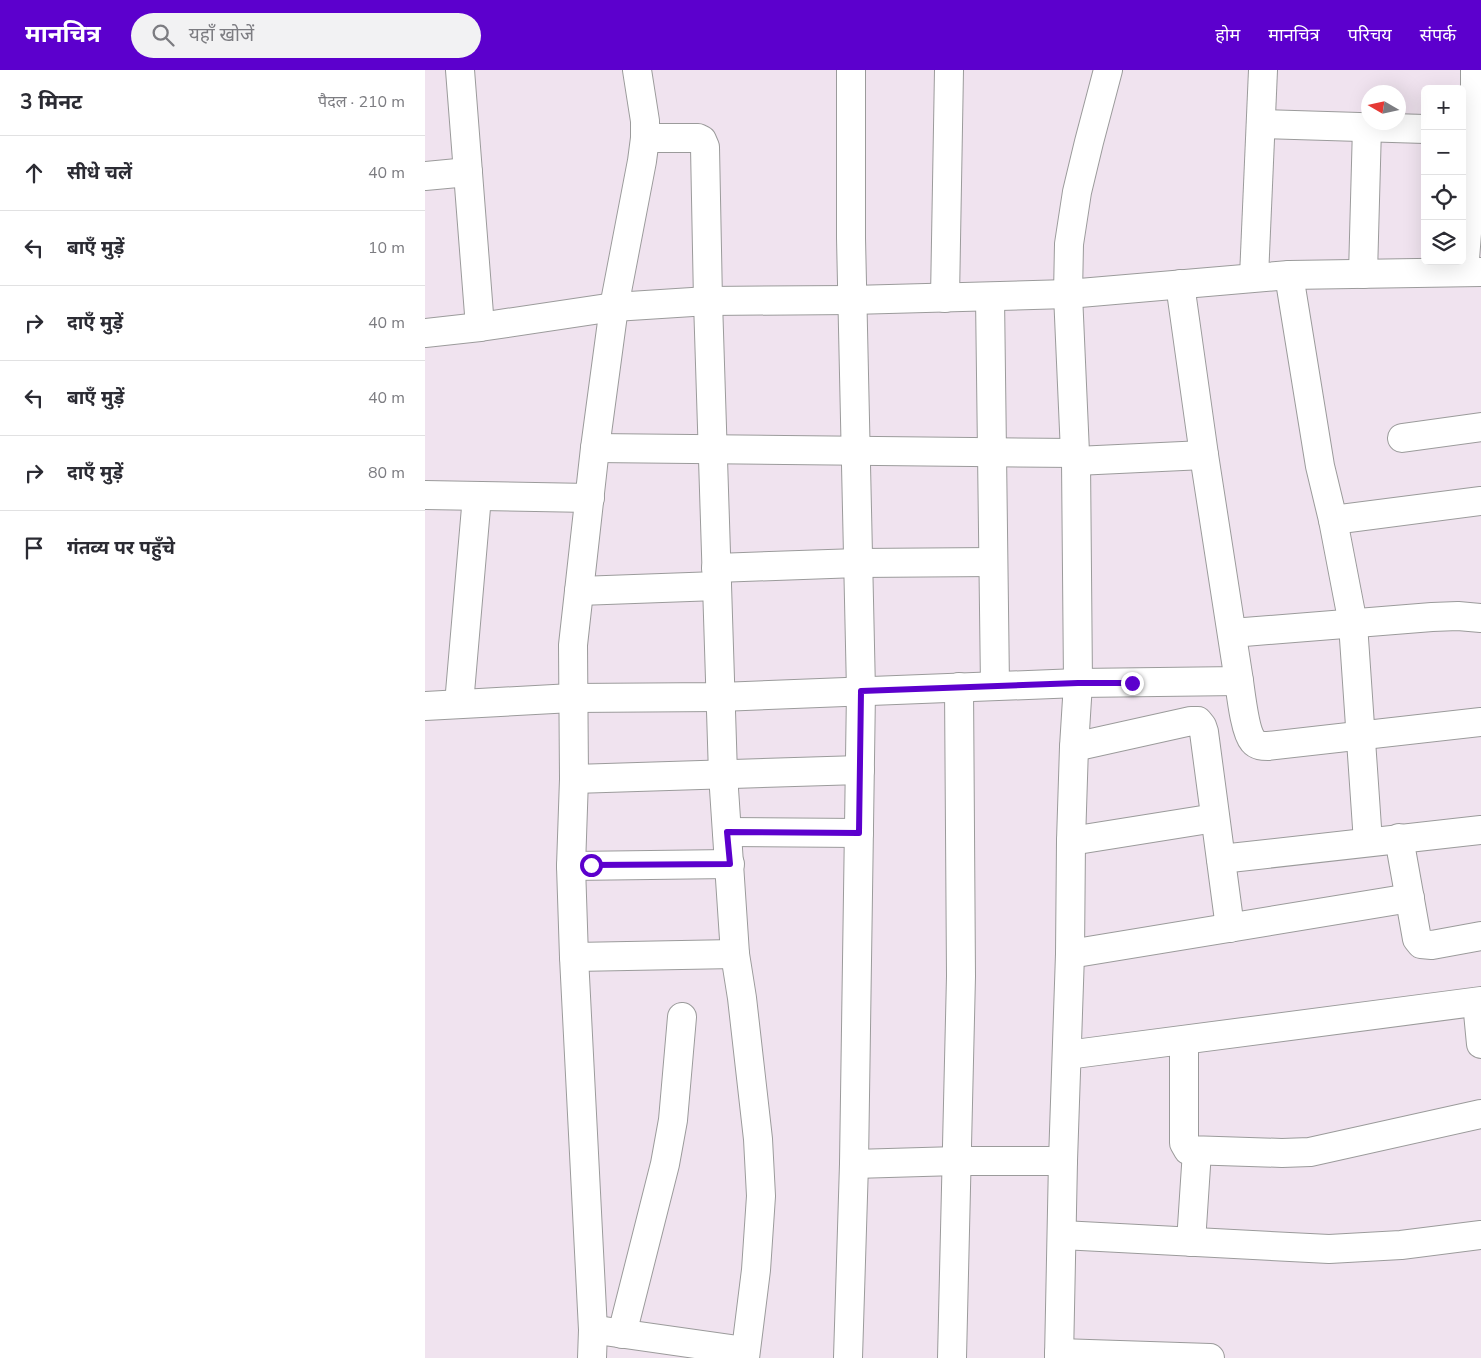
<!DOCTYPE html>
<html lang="hi">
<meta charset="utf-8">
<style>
body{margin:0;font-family:"Nunito Sans","Noto Sans Devanagari",sans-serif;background:#f2f2f3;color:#2b2b33}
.controls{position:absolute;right:15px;top:15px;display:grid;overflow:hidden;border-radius:8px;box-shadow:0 5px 20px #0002}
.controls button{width:45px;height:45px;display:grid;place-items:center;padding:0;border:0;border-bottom:1px solid #e1e1e2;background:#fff;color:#2b2b33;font:25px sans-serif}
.compass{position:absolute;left:936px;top:15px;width:45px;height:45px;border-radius:50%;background:#fff;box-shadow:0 5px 20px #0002;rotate:279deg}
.stop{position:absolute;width:15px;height:15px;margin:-11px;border:4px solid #5c00cd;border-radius:50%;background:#fff}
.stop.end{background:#5c00cd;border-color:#fff;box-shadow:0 1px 5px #0008}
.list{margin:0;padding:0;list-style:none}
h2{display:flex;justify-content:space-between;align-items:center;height:65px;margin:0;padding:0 20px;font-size:21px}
h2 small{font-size:16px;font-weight:400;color:#7c7c81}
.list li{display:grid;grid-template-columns:32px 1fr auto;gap:15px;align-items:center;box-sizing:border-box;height:75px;padding:0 20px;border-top:1px solid #e1e1e2}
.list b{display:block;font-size:19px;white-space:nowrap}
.list em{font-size:16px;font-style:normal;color:#7c7c81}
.icon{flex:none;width:28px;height:28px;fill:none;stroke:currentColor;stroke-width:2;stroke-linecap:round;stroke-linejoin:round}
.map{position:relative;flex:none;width:1056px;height:1288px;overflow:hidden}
header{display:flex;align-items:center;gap:30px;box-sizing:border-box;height:70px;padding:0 25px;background:#5c00cd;color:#fff}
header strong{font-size:24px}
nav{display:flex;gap:28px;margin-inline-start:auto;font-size:18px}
.search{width:350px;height:45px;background:#f2f2f3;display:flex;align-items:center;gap:12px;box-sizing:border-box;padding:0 18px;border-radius:28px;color:#7c7c81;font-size:19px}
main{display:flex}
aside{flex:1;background:#fff}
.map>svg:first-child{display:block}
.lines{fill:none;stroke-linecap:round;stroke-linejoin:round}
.minor-casing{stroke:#9b9b9b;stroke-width:30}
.minor{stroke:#fff;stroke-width:28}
.route{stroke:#5c00cd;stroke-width:6}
</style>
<header>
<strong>मानचित्र</strong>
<div class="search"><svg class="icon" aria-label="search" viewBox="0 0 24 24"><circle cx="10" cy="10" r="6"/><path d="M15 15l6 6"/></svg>यहाँ खोजें</div>
<nav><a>होम</a><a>मानचित्र</a><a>परिचय</a><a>संपर्क</a></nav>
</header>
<main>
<aside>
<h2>3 मिनट<small>पैदल · 210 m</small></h2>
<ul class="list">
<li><svg class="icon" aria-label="ahead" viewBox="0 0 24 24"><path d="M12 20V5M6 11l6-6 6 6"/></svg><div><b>सीधे चलें</b></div><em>40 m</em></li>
<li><svg class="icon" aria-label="left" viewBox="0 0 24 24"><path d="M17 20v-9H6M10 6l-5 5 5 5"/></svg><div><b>बाएँ मुड़ें</b></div><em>10 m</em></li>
<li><svg class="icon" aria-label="right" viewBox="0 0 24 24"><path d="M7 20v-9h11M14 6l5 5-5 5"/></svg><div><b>दाएँ मुड़ें</b></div><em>40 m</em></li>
<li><svg class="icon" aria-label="left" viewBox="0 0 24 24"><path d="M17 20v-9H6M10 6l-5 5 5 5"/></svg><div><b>बाएँ मुड़ें</b></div><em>40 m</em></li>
<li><svg class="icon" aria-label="right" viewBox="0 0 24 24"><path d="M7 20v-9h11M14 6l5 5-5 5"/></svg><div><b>दाएँ मुड़ें</b></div><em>80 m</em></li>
<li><svg class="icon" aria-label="arrive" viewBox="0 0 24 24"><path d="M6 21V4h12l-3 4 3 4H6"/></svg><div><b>गंतव्य पर पहुँचे</b></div></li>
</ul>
</aside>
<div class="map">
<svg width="1056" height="1288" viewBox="0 0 1056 1288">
<rect width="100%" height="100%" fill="#f0e3ef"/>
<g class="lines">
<defs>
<g id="minor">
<path d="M35 0 55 257"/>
<path d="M836 54 1000 59"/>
<path d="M220 68H273L277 70 280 77 283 231 298 704 310 884 317 928 333 1069 336 1126 331 1200 320 1288"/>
<path d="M0 106 43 102"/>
<path d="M1039 202 1050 60V0"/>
<path d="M938 204 942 57"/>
<path d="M864 205 895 396 908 450 928 554 943 772"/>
<path d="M829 207 838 0"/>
<path d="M565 227 570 616"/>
<path d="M520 228 524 0"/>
<path d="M0 263 55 257 189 237 283 231 427 230 643 224 864 205 1056 202"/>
<path d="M977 368 1056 357"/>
<path d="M170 378 650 383"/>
<path d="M651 391 779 385"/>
<path d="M0 425 165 428"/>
<path d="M908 450 1056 431"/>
<path d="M291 498 433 493 568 492"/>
<path d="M154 521 292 516"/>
<path d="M807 563 1007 547 1033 546 1056 548"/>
<path d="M814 611C816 625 820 662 828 671 832 676 838 676 843 676L1056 652"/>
<path d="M34 634 52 426"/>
<path d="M0 636 147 628 295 627 653 613 814 611 779 385 755 214"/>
<path d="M649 677 766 651H773L777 656 779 662 805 858"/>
<path d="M149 709 435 700"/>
<path d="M302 762 434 763"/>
<path d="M974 768 992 869 996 874 1007 875 1056 866"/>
<path d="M646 771 790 748"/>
<path d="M796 789 1056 760"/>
<path d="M146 796 305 794"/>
<path d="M645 884 985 828"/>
<path d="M149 887 310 884"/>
<path d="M1052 932 1056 974"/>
<path d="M759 971V1073L763 1080 857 1083 885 1082 1056 1044"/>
<path d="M642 985 1056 931"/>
<path d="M429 1094 532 1091H638"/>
<path d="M637 1165 904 1179 976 1175 1056 1165"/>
<path d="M766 1172 772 1081"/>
<path d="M179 1261 320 1281"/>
<path d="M197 1264 240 1094 248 1050 257 947"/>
<path d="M634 1283 785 1288"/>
<path d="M167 1288 168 1260 149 887 146 796 149 709 148 575 170 378 189 237 217 91 220 68V51L212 0"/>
<path d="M423 1288 429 1094 436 621 426 168V0"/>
<path d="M527 1288 536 906 534 617"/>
<path d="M634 1288 638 1091 645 884 646 771 649 677 653 613 651 391 650 383 643 224 644 174 652 122 664 72 683 0"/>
</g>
</defs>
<use href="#minor" class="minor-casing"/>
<use href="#minor" class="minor"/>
</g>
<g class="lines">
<path class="route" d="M166 795 305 794 302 762 434 763 436 621 653 613H707"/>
</g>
</svg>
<div class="controls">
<button>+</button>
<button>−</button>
<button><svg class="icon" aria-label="locate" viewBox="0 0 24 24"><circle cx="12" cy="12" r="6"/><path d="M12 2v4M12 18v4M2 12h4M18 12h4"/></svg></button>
<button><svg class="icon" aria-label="layers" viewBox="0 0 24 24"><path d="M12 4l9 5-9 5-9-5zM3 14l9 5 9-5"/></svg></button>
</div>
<svg class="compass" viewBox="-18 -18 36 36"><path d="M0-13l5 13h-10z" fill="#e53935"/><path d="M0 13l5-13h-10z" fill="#7c7c81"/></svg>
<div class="stop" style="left:166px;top:795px"></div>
<div class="stop end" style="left:707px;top:613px"></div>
</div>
</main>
